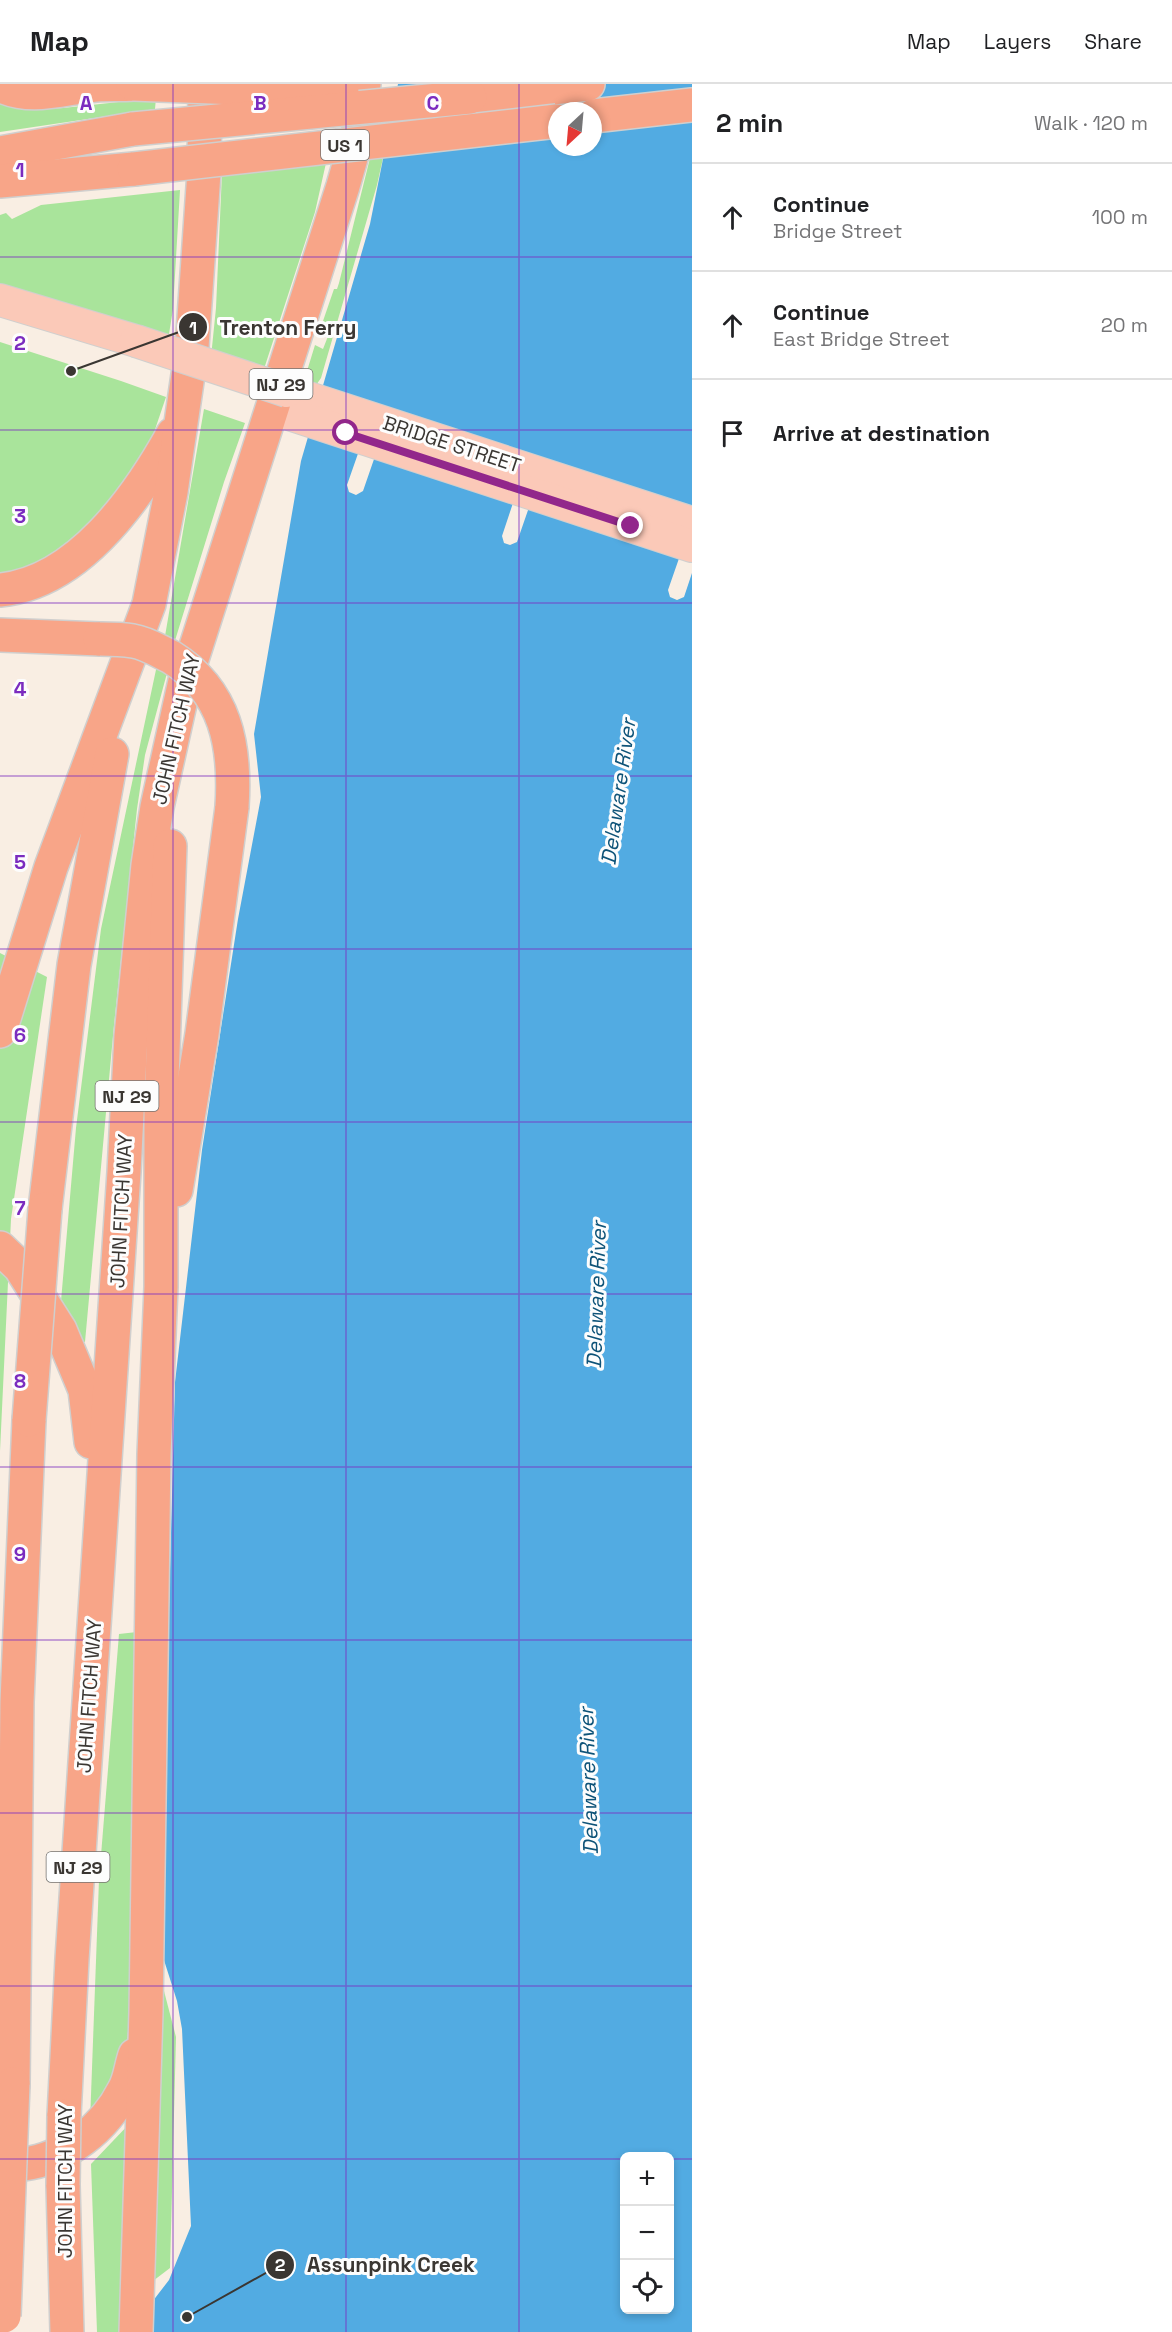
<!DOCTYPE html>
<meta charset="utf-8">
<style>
body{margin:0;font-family:"Space Grotesk",sans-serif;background:#f2f2f2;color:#202124}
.controls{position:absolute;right:18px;bottom:18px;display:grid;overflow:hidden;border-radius:9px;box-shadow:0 3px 9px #0003}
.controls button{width:54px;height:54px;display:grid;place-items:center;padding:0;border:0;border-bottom:2px solid #e0e0e0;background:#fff;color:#202124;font:30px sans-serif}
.compass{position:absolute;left:548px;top:18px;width:54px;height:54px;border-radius:50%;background:#fff;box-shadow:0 3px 9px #0003;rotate:206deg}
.stop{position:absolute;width:18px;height:18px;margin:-14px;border:4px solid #92278b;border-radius:50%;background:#fff}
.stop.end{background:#92278b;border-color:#fff;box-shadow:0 2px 6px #0008}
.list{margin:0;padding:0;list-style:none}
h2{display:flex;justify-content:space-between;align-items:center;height:78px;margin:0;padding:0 24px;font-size:26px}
h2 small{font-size:20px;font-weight:400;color:#757577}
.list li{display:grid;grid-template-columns:39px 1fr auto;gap:18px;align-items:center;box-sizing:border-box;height:108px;padding:0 24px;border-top:2px solid #e0e0e0}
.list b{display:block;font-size:22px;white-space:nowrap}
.list p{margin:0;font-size:20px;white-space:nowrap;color:#757577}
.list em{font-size:20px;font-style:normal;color:#757577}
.icon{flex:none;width:33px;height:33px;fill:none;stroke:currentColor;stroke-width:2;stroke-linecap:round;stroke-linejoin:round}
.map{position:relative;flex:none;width:692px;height:2248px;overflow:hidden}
header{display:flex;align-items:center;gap:36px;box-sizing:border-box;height:84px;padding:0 30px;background:#fff;border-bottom:2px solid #e0e0e0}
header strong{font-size:28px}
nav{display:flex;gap:33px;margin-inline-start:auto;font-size:21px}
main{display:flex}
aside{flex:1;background:#fff}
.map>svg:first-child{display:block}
.green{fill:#a9e49b}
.water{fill:#52abe2;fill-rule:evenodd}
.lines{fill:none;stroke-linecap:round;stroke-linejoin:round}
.major-casing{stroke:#d0cfce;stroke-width:34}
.highway-casing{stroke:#d0cfce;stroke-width:36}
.major{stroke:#fbc9b8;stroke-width:32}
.highway{stroke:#f8a588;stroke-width:33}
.major-bridge-casing{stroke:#d0cfce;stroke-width:34;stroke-linecap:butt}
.highway-bridge-casing{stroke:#d0cfce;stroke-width:36;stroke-linecap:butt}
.major-bridge{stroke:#fbc9b8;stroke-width:32}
.highway-bridge{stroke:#f8a588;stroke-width:33}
.route{stroke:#92278b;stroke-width:8}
.grid{fill:none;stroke:#7b2cbf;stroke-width:1.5;stroke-opacity:0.55}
.labels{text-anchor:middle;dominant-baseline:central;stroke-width:6;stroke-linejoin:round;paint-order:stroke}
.shield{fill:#fdfdfd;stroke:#74726f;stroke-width:1.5}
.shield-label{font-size:18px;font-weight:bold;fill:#3a3632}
.street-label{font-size:20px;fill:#3a3632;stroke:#fdfdfd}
.water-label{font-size:21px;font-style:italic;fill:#0e5378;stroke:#fdfdfd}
.grid-label{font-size:20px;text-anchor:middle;font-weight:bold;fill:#7b2cbf;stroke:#fdfdfd;stroke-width:6;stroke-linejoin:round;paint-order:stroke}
.leader{fill:none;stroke:#3a3632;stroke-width:2}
.callout-dot{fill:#3a3632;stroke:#fdfdfd;stroke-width:2}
.mark-label{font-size:18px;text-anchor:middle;font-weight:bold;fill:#fff}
.callout-label{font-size:21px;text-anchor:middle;font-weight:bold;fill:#3a3632;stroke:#fdfdfd;stroke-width:6;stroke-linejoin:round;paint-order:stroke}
</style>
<header>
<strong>Map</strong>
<nav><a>Map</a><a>Layers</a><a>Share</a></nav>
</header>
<main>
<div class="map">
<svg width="692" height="2248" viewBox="0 0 692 2248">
<rect width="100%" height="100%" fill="#f9eee3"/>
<g class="green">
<path d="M156 14 155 25 0 48V18L27 26 63 24Z"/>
<path d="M370 74H383L377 101 321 294 314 304 303 300 315 261 323 265 332 242 323 237 334 205H337L339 199Z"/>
<path d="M326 79 315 128 263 288 211 273 216 224 222 89Z"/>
<path d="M180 106 173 225 169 250 133 247 0 204V131L6 129 12 135 41 121Z"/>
<path d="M0 258 121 297 166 313 144 378 67 469 0 497Z"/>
<path d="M204 325 245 339 224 398 173 563 164 558Z"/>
<path d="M157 581 167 589 145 671 137 725 114 941 85 1258 81 1257 61 1217 76 1044 101 845Z"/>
<path d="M0 869 47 893 11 1135 0 1367Z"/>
<path d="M137 1548 133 1880 125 1987 90 2038 99 1796 119 1550Z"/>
<path d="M158 1884 176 1953 170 2184 149 2200Z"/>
<path d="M132 2037 120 2248H97L91 2080Z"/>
</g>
<path class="water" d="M398 0H692V437L668 506 670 513 677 516 684 513 692 489V2248H129L169 2196 191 2142 182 1945 177 1917 163 1873 157 1825 168 1562 175 1298 202 1066 238 835 261 713 254 650 301 377 370 140ZM557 27H593V63H557ZM375 321 391 326 363 407 356 411 349 408 347 401ZM529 371 545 377 517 458 510 461 504 459 502 452ZM624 2072H670V2226H624Z"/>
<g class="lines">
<defs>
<g id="major">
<path d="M0 216 136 257"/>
<path d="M287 307 692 439"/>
<path d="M280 327 692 462"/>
</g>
<g id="highway">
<path d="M0 1C30 17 64 4 96 1 108 0 121 1 133 0"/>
<path d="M470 13 588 0"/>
<path d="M593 32 692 21"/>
<path d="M0 69 133 45"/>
<path d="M0 97 134 85"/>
<path d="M0 506C78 499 138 413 173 350"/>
<path d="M0 551 100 555"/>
<path d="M0 947 51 783 149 520 171 408 192 263 204 88 205 0"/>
<path d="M176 1106 202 950 232 723"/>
<path d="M45 1125 74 881 112 670"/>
<path d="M0 1164 20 1183 60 1246 85 1306 91 1358"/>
<path d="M7 2029 13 2000 17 1618 29 1336"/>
<path d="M64 2032 72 1875 124 1088 131 952 148 781 157 723 185 597 343 102 359 46 364 0"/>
<path d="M0 2079C7 2079 16 2081 23 2080 66 2075 105 2044 124 2006 130 1996 131 1982 135 1971"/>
<path d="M63 2101 67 2248"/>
<path d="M136 2248 146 1928 154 1370 161 1203V1026L170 762"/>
</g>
</defs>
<use href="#major" class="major-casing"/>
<use href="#highway" class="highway-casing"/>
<use href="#major" class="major"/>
<use href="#highway" class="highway"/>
<defs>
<path id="major-bridge" d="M136 257 287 307"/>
<g id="highway-bridge">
<path d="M133 0 342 8"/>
<path d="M133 45 470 13"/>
<path d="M134 85 557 37"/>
<path d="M100 555C111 555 122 555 133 557 146 559 159 567 171 573 226 607 236 662 232 723"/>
<path d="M29 1336 45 1125"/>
<path d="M63 2101 64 2032"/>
<path d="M4 2232 13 2000"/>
</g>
</defs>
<use href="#major-bridge" class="major-bridge-casing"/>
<use href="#highway-bridge" class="highway-bridge-casing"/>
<use href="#major-bridge" class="major-bridge"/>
<use href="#highway-bridge" class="highway-bridge"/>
</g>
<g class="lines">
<path class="route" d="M346 349 631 442"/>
</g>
<path class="grid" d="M173 0V2248M346 0V2248M519 0V2248M0 173H692M0 346H692M0 519H692M0 692H692M0 865H692M0 1038H692M0 1210H692M0 1383H692M0 1556H692M0 1729H692M0 1902H692M0 2075H624M670 2075H692"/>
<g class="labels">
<g class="shield">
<rect x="321" y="46" width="48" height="30" rx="4.5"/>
<rect x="249.5" y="285" width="63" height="30" rx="4.5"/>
<rect x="95.5" y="997" width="63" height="30" rx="4.5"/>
<rect x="46.5" y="1768" width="63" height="30" rx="4.5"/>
</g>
<g class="shield-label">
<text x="345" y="61">US 1</text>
<text x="281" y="300">NJ 29</text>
<text x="127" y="1012">NJ 29</text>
<text x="78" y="1783">NJ 29</text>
</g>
<g class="street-label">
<text transform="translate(452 360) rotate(18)">BRIDGE STREET</text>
<text transform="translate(176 645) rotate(-77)">JOHN FITCH WAY</text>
<text transform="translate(121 1127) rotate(-87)">JOHN FITCH WAY</text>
<text transform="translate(89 1612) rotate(-86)">JOHN FITCH WAY</text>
<text transform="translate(65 2097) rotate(-90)">JOHN FITCH WAY</text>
</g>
<g class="water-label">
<text transform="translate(618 708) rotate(-82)">Delaware River</text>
<text transform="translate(596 1211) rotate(-88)">Delaware River</text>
<text transform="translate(588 1697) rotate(-92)">Delaware River</text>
</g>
</g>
<g class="grid-label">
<text x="86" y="26">A</text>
<text x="260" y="26">B</text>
<text x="433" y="26">C</text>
<text x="20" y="93">1</text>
<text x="20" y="266">2</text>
<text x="20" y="439">3</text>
<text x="20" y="612">4</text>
<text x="20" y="785">5</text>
<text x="20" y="958">6</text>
<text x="20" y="1131">7</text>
<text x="20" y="1304">8</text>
<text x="20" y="1477">9</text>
</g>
<path class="leader" d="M71 287L193 243M187 2233L280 2181"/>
<g class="callout-dot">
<circle cx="71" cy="287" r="6"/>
<circle cx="187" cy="2233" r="6"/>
<circle cx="193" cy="243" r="15"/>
<circle cx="280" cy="2181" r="15"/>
</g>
<g class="mark-label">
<text x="193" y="250">1</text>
<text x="280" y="2187">2</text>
</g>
<g class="callout-label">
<text x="288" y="251">Trenton Ferry</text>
<text x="391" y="2188">Assunpink Creek</text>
</g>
</svg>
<div class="controls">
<button>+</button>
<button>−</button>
<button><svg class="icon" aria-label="locate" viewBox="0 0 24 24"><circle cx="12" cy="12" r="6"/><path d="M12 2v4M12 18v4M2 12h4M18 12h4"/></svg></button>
</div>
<svg class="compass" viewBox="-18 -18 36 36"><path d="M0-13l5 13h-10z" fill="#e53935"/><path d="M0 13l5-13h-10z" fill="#757577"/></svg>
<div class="stop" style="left:346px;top:349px"></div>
<div class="stop end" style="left:631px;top:442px"></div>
</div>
<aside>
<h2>2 min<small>Walk · 120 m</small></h2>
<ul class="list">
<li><svg class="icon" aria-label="ahead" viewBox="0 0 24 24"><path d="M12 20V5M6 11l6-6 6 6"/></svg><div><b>Continue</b><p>Bridge Street</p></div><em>100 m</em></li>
<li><svg class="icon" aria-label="ahead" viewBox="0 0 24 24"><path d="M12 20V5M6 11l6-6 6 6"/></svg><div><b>Continue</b><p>East Bridge Street</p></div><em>20 m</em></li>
<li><svg class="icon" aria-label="arrive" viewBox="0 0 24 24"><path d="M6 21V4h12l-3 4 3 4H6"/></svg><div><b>Arrive at destination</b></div></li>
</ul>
</aside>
</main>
